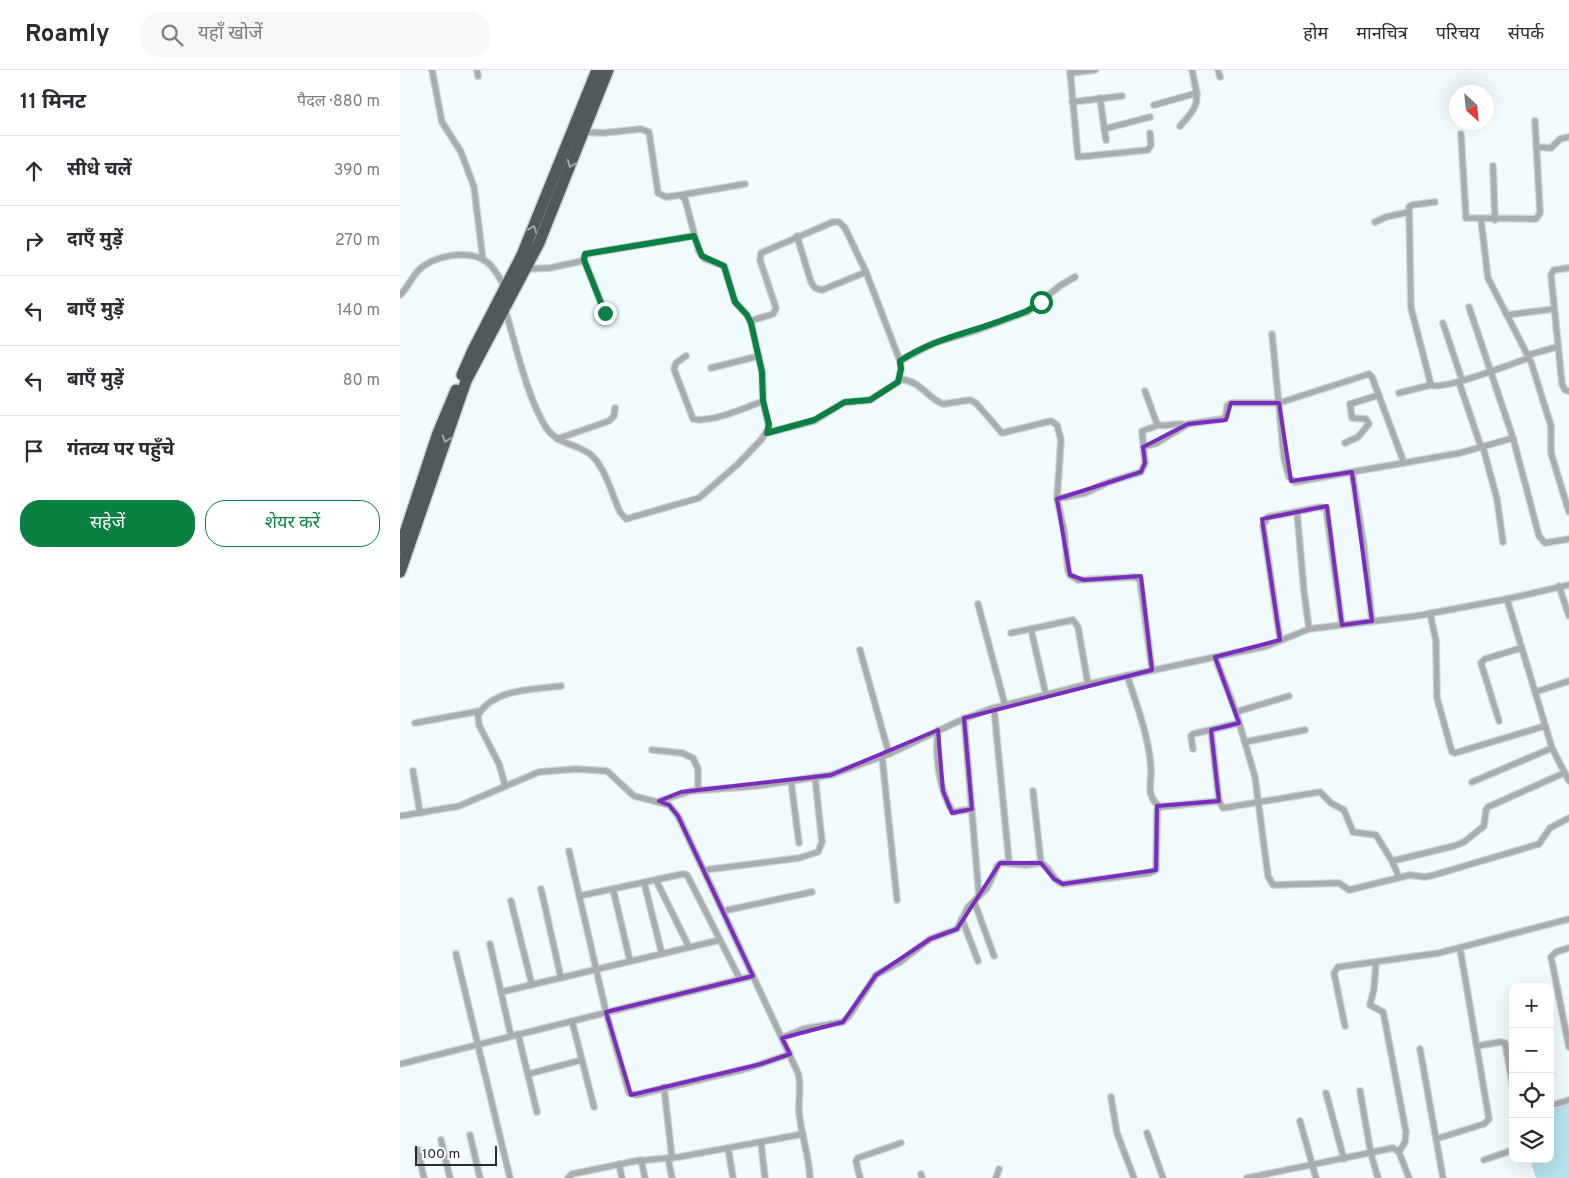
<!DOCTYPE html>
<html lang="hi">
<meta charset="utf-8">
<style>
body{margin:0;font-family:Overpass,"Noto Sans Devanagari",sans-serif;background:#f7f7f7;color:#2b2b33}
.controls{position:absolute;right:15px;bottom:15px;display:grid;overflow:hidden;border-radius:10px;box-shadow:0 5px 20px #0002}
.controls button{width:45px;height:45px;display:grid;place-items:center;padding:0;border:0;border-bottom:1px solid #e1e1e2;background:#fff;color:#2b2b33;font:25px sans-serif}
.compass{position:absolute;left:1049px;top:15px;width:45px;height:45px;border-radius:50%;background:#fff;box-shadow:0 5px 20px #0002;rotate:153deg}
.scale{position:absolute;left:15px;bottom:12px;width:82px;box-sizing:border-box;padding-left:5px;border:2px solid #282b2c;border-top:0;font-size:14px;line-height:18px;white-space:nowrap;color:#282b2c;-webkit-text-stroke:4px #fff;paint-order:stroke}
.stop{position:absolute;width:15px;height:15px;margin:-11px;border:4px solid #0b8043;border-radius:50%;background:#fff}
.stop.end{background:#0b8043;border-color:#fff;box-shadow:0 1px 5px #0008}
.list{margin:0;padding:0;list-style:none}
h2{display:flex;justify-content:space-between;align-items:center;height:65px;margin:0;padding:0 20px;font-size:21px}
h2 small{font-size:16px;font-weight:400;color:#7c7c81}
.list li{display:grid;grid-template-columns:32px 1fr auto;gap:15px;align-items:center;box-sizing:border-box;height:70px;padding:0 20px;border-top:1px solid #e1e1e2}
.list b{display:block;font-size:19px;white-space:nowrap}
.list em{font-size:16px;font-style:normal;color:#7c7c81}
.actions{display:flex;gap:10px;padding:15px 20px}
.actions a{flex:1;padding:11px 0;border:1px solid #0b8043;border-radius:20px;text-align:center;font-size:18px;color:#0b8043}
.actions .main{background:#0b8043;color:#fff}
.icon{flex:none;width:28px;height:28px;fill:none;stroke:currentColor;stroke-width:2;stroke-linecap:round;stroke-linejoin:round}
.map{position:relative;flex:none;width:1169px;height:1108px;overflow:hidden}
header{display:flex;align-items:center;gap:30px;box-sizing:border-box;height:70px;padding:0 25px;background:#fff;border-bottom:1px solid #e1e1e2}
header strong{font-size:24px}
nav{display:flex;gap:28px;margin-inline-start:auto;font-size:18px}
.search{width:350px;height:45px;background:#f7f7f7;display:flex;align-items:center;gap:12px;box-sizing:border-box;padding:0 18px;border-radius:20px;color:#7c7c81;font-size:19px}
main{display:flex}
aside{flex:1;background:#fff}
.map>svg:first-child{display:block}
.green{fill:#b6e2eb}
.lines{fill:none;stroke-linecap:round;stroke-linejoin:round}
.street-casing{stroke:#cdd5d7;stroke-width:8}
.highway-casing{stroke:#cdd5d7;stroke-width:14}
.street{stroke:#a9adae;stroke-width:5.5}
.highway{stroke:#51595b;stroke-width:11}
.oneway{stroke:#9fa4a5}
.route{stroke:#0b8043;stroke-width:6}
.marked{fill:none;stroke:#7b2cbf;stroke-width:4;stroke-linejoin:round}
</style>
<header>
<strong>Roamly</strong>
<div class="search"><svg class="icon" aria-label="search" viewBox="0 0 24 24"><circle cx="10" cy="10" r="6"/><path d="M15 15l6 6"/></svg>यहाँ खोजें</div>
<nav><a>होम</a><a>मानचित्र</a><a>परिचय</a><a>संपर्क</a></nav>
</header>
<main>
<aside>
<h2>11 मिनट<small>पैदल · 880 m</small></h2>
<ul class="list">
<li><svg class="icon" aria-label="ahead" viewBox="0 0 24 24"><path d="M12 20V5M6 11l6-6 6 6"/></svg><div><b>सीधे चलें</b></div><em>390 m</em></li>
<li><svg class="icon" aria-label="right" viewBox="0 0 24 24"><path d="M7 20v-9h11M14 6l5 5-5 5"/></svg><div><b>दाएँ मुड़ें</b></div><em>270 m</em></li>
<li><svg class="icon" aria-label="left" viewBox="0 0 24 24"><path d="M17 20v-9H6M10 6l-5 5 5 5"/></svg><div><b>बाएँ मुड़ें</b></div><em>140 m</em></li>
<li><svg class="icon" aria-label="left" viewBox="0 0 24 24"><path d="M17 20v-9H6M10 6l-5 5 5 5"/></svg><div><b>बाएँ मुड़ें</b></div><em>80 m</em></li>
<li><svg class="icon" aria-label="arrive" viewBox="0 0 24 24"><path d="M6 21V4h12l-3 4 3 4H6"/></svg><div><b>गंतव्य पर पहुँचे</b></div></li>
</ul>
<div class="actions"><a class="main">सहेजें</a><a>शेयर करें</a></div>
</aside>
<div class="map">
<svg width="1169" height="1108" viewBox="0 0 1169 1108">
<rect width="100%" height="100%" fill="#f1fafc"/>
<path class="green" d="M1169 1034V1108H1136L1130 1089H1150V1040Z"/>
<g class="lines">
<defs>
<g id="street">
<path d="M32 0 42 52 61 82 74 117 83 190"/>
<path d="M77 0 78 6"/>
<path d="M670 0 678 87 748 80 751 75 750 63"/>
<path d="M818 0 820 7"/>
<path d="M670 3 695 0"/>
<path d="M700 28 706 70"/>
<path d="M672 32 722 26"/>
<path d="M754 35 797 23"/>
<path d="M780 56C802 33 798 30 792 0"/>
<path d="M704 59 750 47"/>
<path d="M1061 64 1066 148 1136 149 1140 143 1135 51"/>
<path d="M1136 77 1151 78 1160 69 1169 67"/>
<path d="M1093 96 1095 150"/>
<path d="M281 125 345 114"/>
<path d="M1035 132 1012 135 1009 137 1011 238 1031 315C1043 321 1113 293 1129 288"/>
<path d="M1081 150 1088 208 1131 292 1151 356V383L1169 442"/>
<path d="M975 152 986 147 1009 142"/>
<path d="M397 166 411 212 415 218 422 220 466 202"/>
<path d="M184 190 205 243"/>
<path d="M1169 198 1154 200 1151 205 1162 314 1165 320 1169 321"/>
<path d="M125 199 150 198 182 191 186 184 294 166"/>
<path d="M0 225C8 218 11 208 18 201 33 185 69 179 87 192 95 198 100 209 105 217"/>
<path d="M1069 237 1113 368 1139 466 1145 473 1169 469"/>
<path d="M105 239C115 272 128 331 147 359 158 374 176 374 190 384 205 396 212 425 220 442L226 449 299 428 338 394 361 370 369 358 363 331 362 302 351 253 347 245 335 232 324 196 305 189 299 182 285 129 280 125 266 127 258 123 249 62 241 59 203 63 184 62"/>
<path d="M1107 245 1154 239"/>
<path d="M350 251 373 244 376 238 360 190 361 183 433 152H439L445 158 466 202 500 291 534 273 575 261 627 242 661 215 675 207"/>
<path d="M1043 253 1062 310"/>
<path d="M872 264 884 388 889 407 895 412 1060 383 1113 368"/>
<path d="M1128 285 1157 277"/>
<path d="M286 286 276 293 274 299 293 349C311 353 345 338 363 331"/>
<path d="M311 298 359 286"/>
<path d="M500 309C523 312 524 326 543 334L570 330 576 333 602 363 651 351 657 355 661 370 657 429 664 460 668 500 670 505 678 510 735 507 740 510 752 600"/>
<path d="M1059 312 1081 377"/>
<path d="M745 321 757 354C766 359 775 351 785 355"/>
<path d="M999 323 1031 315"/>
<path d="M367 363 414 351 443 333 470 330 498 312 501 299 500 291"/>
<path d="M157 369 209 351 214 346 215 338"/>
<path d="M945 373 958 367 969 354 966 349 952 348 950 334 979 325"/>
<path d="M743 377 757 373 788 354 822 349 826 346 827 336 831 333H879L969 304 972 307 1004 393"/>
<path d="M1083 377 1097 429 1103 472"/>
<path d="M952 402 964 477 972 551"/>
<path d="M657 429 685 423 709 412 741 402 745 393 742 361 759 355"/>
<path d="M897 442 904 521 909 559"/>
<path d="M1159 516 1169 546"/>
<path d="M1107 529 1152 678 1169 711"/>
<path d="M578 534 605 635"/>
<path d="M1030 543 1036 571 1037 628 1052 682 1055 683 1145 656"/>
<path d="M631 559 646 625"/>
<path d="M611 563 673 550 678 557 688 614"/>
<path d="M880 570 863 455 868 447 920 437 926 438 942 555"/>
<path d="M460 580 489 684"/>
<path d="M815 587 836 642 855 707 868 806 873 815 939 813 949 820 1010 805 1025 807 1034 805 1139 774 1150 758 1169 748"/>
<path d="M727 605C737 636 750 669 751 701 751 716 746 726 760 737"/>
<path d="M1135 622 1169 611"/>
<path d="M594 638 609 792"/>
<path d="M836 642 889 626"/>
<path d="M564 648 579 826"/>
<path d="M1099 651 1081 593 1085 589 1121 578"/>
<path d="M15 653 80 641"/>
<path d="M538 660C535 685 539 722 553 742L572 739"/>
<path d="M811 660 819 731 823 738 920 722 931 733 944 740 953 762 976 765 992 791 999 807"/>
<path d="M845 672 905 660"/>
<path d="M793 679 791 666 793 664 839 653"/>
<path d="M252 680 282 683 293 688 298 699V720"/>
<path d="M482 686 497 830"/>
<path d="M13 701 20 743"/>
<path d="M391 711 399 773"/>
<path d="M1072 712 1152 678"/>
<path d="M105 715 99 694 79 655 78 645C94 618 134 620 161 616"/>
<path d="M633 721 641 793"/>
<path d="M259 731 291 721 356 716 431 705 489 684 559 651 590 639 688 614 867 576 909 559 1016 546 1107 529 1169 515"/>
<path d="M760 737 819 731"/>
<path d="M0 746 59 736 139 702 176 699 207 701 234 726 269 735 278 746 312 818 398 1003C402 1015 398 1029 399 1042 401 1064 409 1085 410 1108"/>
<path d="M169 781 206 942 229 1023 236 1025 349 998 390 984"/>
<path d="M992 791 1054 776 1064 772 1084 756 1086 740 1088 737 1164 703"/>
<path d="M304 800 399 788 418 782 422 772 415 707"/>
<path d="M256 810 289 877"/>
<path d="M244 812 262 884"/>
<path d="M141 819 161 908"/>
<path d="M213 819 230 891"/>
<path d="M179 826 283 804 287 805 340 909"/>
<path d="M111 831 132 915"/>
<path d="M574 831 594 886"/>
<path d="M323 841 412 822"/>
<path d="M562 849 578 891"/>
<path d="M90 874 111 966"/>
<path d="M1169 878 1156 882 1151 887 1169 977"/>
<path d="M56 884 110 1108"/>
<path d="M976 892 974 919 970 935 983 942 984 946 1006 1062 1005 1072 999 1082"/>
<path d="M101 922 320 870"/>
<path d="M172 951 194 1037"/>
<path d="M945 956 934 903 938 897 1039 883 1169 849"/>
<path d="M118 964 137 1042"/>
<path d="M382 968 403 959 443 952 449 946 476 905 500 892 530 869 557 859 568 837 587 818 598 795 602 793 626 795 641 793C652 798 651 810 663 814L749 803 756 800 757 740 760 737"/>
<path d="M1077 976 1100 972 1105 973 1113 1017"/>
<path d="M1020 979 1043 1108"/>
<path d="M0 994 353 906"/>
<path d="M128 1004 182 990"/>
<path d="M264 1017 272 1088"/>
<path d="M960 1021 971 1084 978 1108"/>
<path d="M926 1023 944 1089"/>
<path d="M711 1027 717 1063 734 1108"/>
<path d="M1150 1036 1169 1030"/>
<path d="M900 1051 916 1108"/>
<path d="M747 1063 763 1108"/>
<path d="M70 1065 80 1108"/>
<path d="M1036 1069 1084 1054 1089 1049 1060 878"/>
<path d="M41 1070 50 1108"/>
<path d="M361 1072 365 1108"/>
<path d="M328 1078 333 1108"/>
<path d="M18 1080 24 1108"/>
<path d="M268 1088 272 1108"/>
<path d="M241 1090 245 1108"/>
<path d="M1084 1090 1113 1080"/>
<path d="M219 1094 222 1108"/>
<path d="M521 1104 522 1108"/>
<path d="M168 1108 172 1104 236 1091 279 1087 403 1064"/>
<path d="M460 1108 456 1091 458 1088 501 1073"/>
<path d="M596 1108 599 1099"/>
<path d="M847 1108 993 1078 999 1082 1009 1108"/>
</g>
<g id="highway">
<path d="M62 305 73 280 122 185 197 0"/>
<path d="M0 478 38 363 56 320"/>
<path d="M0 502 66 311 139 173 208 0"/>
</g>
</defs>
<use href="#street" class="street-casing"/>
<use href="#highway" class="highway-casing"/>
<use href="#street" class="street"/>
<use href="#highway" class="highway"/>
</g>
<defs><path id="oneway-chevron" d="M-2-3.5L2.5 0L-2 3.5" fill="none" stroke-width="1.6" stroke-linecap="round" stroke-linejoin="round" transform="scale(1.25)"/></defs>
<g class="oneway">
<use href="#oneway-chevron" transform="translate(171 94) rotate(112)"/>
<use href="#oneway-chevron" transform="translate(133 159) rotate(-67)"/>
<use href="#oneway-chevron" transform="translate(46 369) rotate(109)"/>
</g>
<g class="lines">
<path class="route" d="M205 243 184 190 185 184 294 166 302 186 324 196 335 232 347 245 351 253 362 302 363 331 369 354 367 363 414 350 445 332 470 330 498 312 501 299 500 291C530 270 569 263 603 250 618 244 629 242 641 232"/>
</g>
<path class="marked" d="M831 333H879L891 411 952 402 972 551 942 555 927 436 862 449 880 570 815 587 839 653 811 660 819 731 757 736 756 800 663 814 654 809 641 793H600L557 859 530 869 476 905 443 952 382 968 390 984 361 994 231 1025 206 942 353 906 278 746 269 735 259 731 281 722 431 705 538 660 543 721 552 743 572 739 564 648 752 600 741 506 684 510 670 505 657 429 741 402 745 393 743 377 788 354 826 350Z"/>
</svg>
<div class="controls">
<button>+</button>
<button>−</button>
<button><svg class="icon" aria-label="locate" viewBox="0 0 24 24"><circle cx="12" cy="12" r="6"/><path d="M12 2v4M12 18v4M2 12h4M18 12h4"/></svg></button>
<button><svg class="icon" aria-label="layers" viewBox="0 0 24 24"><path d="M12 4l9 5-9 5-9-5zM3 14l9 5 9-5"/></svg></button>
</div>
<svg class="compass" viewBox="-18 -18 36 36"><path d="M0-13l5 13h-10z" fill="#e53935"/><path d="M0 13l5-13h-10z" fill="#7c7c81"/></svg>
<div class="scale">100 m</div>
<div class="stop" style="left:641px;top:232px"></div>
<div class="stop end" style="left:205px;top:243px"></div>
</div>
</main>
